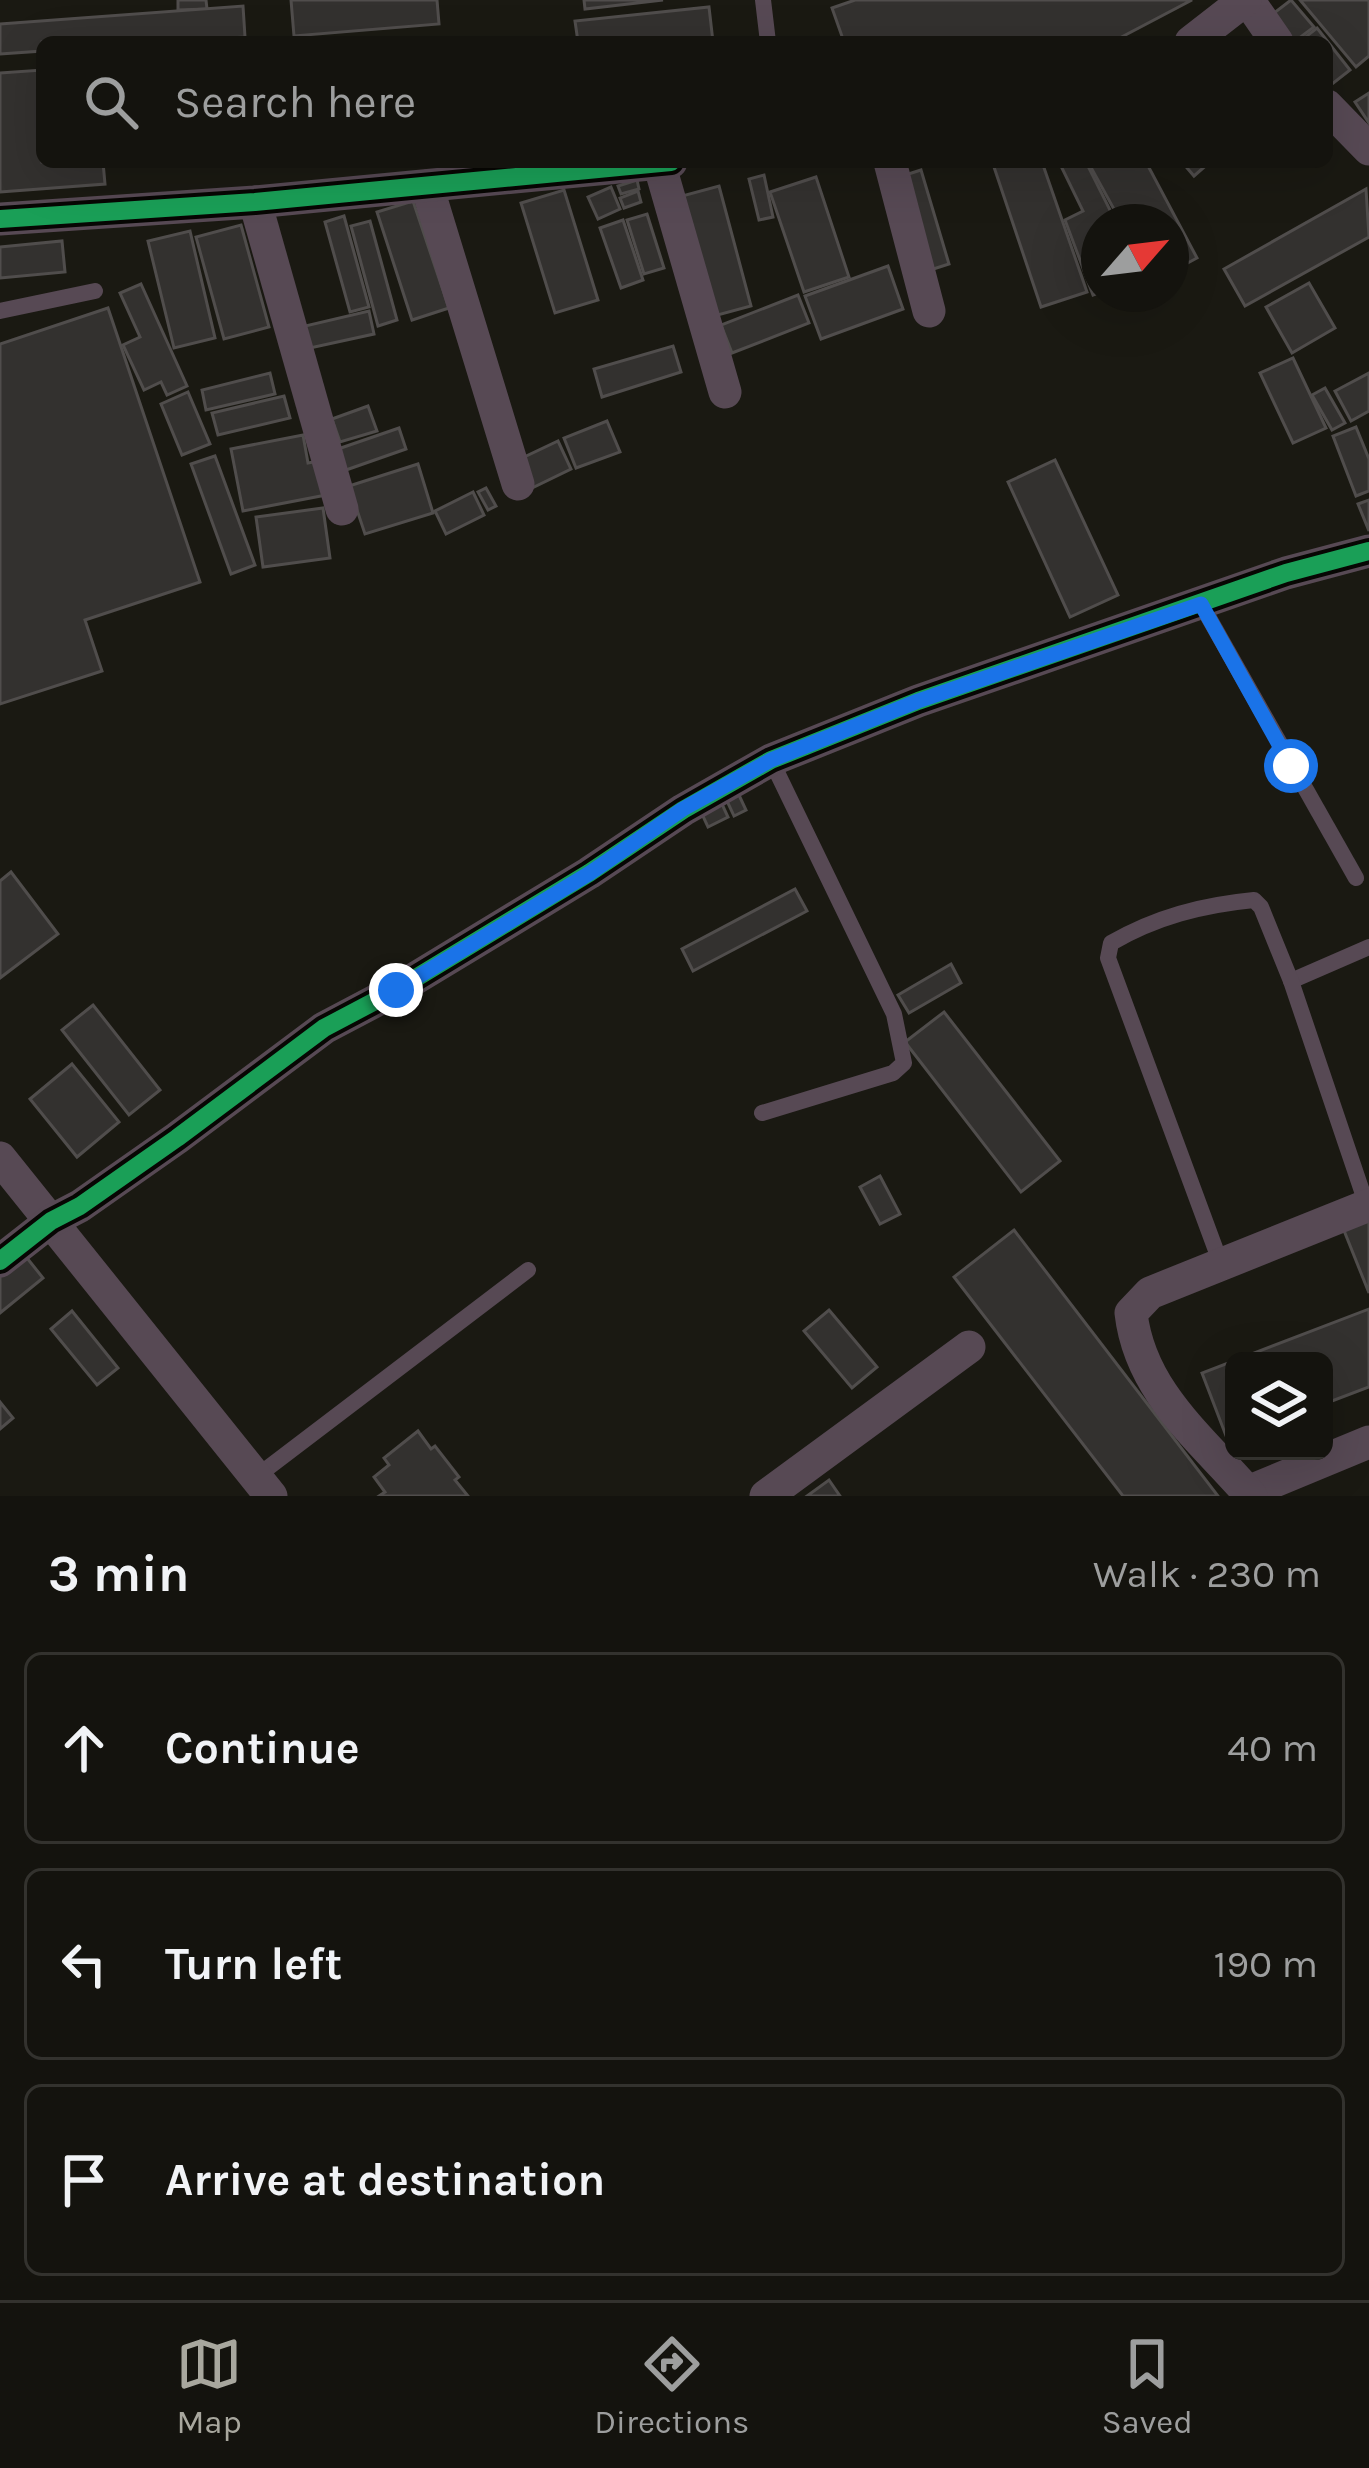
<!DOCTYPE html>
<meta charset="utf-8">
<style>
body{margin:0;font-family:Karla,sans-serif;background:#21201c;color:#f1f3f6}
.controls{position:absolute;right:36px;bottom:36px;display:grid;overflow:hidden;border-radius:18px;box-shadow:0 12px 48px #0002}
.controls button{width:108px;height:108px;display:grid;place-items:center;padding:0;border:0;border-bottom:3px solid #33322e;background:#14130e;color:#f1f3f6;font:60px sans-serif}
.compass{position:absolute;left:1081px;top:204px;width:108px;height:108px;border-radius:50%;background:#14130e;box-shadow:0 12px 48px #0002;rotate:62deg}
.stop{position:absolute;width:36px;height:36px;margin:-27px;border:9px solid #1a73e8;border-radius:50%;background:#fff}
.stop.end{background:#1a73e8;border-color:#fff;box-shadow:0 3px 12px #0008}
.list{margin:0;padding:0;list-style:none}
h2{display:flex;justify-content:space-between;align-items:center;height:156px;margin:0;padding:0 48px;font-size:51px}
h2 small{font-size:39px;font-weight:400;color:#9d9e9e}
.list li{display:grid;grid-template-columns:78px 1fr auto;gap:36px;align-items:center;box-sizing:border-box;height:192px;margin:0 24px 24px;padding:0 24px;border:3px solid #33322e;border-radius:18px}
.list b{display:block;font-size:45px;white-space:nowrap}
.list em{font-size:39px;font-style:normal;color:#9d9e9e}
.icon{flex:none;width:66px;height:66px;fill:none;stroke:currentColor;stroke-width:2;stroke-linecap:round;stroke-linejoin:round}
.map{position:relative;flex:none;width:1369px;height:1496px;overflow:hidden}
.search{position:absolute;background:#14130e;box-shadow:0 12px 48px #0002;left:36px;right:36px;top:36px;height:132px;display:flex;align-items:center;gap:30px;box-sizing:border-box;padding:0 42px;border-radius:18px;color:#9d9e9e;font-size:45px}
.sheet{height:804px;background:#14130e}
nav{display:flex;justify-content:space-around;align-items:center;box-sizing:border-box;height:168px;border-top:3px solid #33322e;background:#14130e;font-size:33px;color:#9d9e9e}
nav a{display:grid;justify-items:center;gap:6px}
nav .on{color:#a8a79e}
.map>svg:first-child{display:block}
.building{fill:#33312f;stroke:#504d4c;stroke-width:3}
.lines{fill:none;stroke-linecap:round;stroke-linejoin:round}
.service{stroke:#574954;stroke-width:16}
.minor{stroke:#574954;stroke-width:33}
.cycleway-casing{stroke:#070603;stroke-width:26}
.cycleway{stroke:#1a9f57;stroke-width:18}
.route{stroke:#1a73e8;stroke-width:15}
</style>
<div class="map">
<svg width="1369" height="1496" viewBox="0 0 1369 1496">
<rect width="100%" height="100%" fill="#1a1912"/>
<g class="building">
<path d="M178 0H206L207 9 178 10Z"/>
<path d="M291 0H437L439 24 294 36Z"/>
<path d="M584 0H663L585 9Z"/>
<path d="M855 0H1192L1112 42H844L832 8Z"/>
<path d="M1291 0 1314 27 1294 42H1288L1269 17Z"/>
<path d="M1300 0H1369V56L1356 67Z"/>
<path d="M243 6 245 37 170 42H42V51L0 54V24Z"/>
<path d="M709 7 713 42H578L575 21Z"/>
<path d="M1317 28 1350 70 1327 88V42H1299Z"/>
<path d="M42 70V162H103L105 184 0 192V73Z"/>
<path d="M1369 93V123L1355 102Z"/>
<path d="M998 162H1042L1087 292 1041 307 993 164Z"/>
<path d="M1059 162H1086L1116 222H1099V293L1093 295 1065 220 1083 211Z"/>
<path d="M1088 162H1146L1197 258 1171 272V222H1121Z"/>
<path d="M1182 162H1210L1194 176Z"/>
<path d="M921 170 949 264 927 271 899 177Z"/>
<path d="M764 175 773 217 759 220 749 179Z"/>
<path d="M816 177 849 277 804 292 770 192Z"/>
<path d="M637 180 639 189 621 194 618 186Z"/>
<path d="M719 186 751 306 714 316 682 196Z"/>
<path d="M611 187 620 209 598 219 588 197Z"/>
<path d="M1366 189 1369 237 1245 306 1224 269Z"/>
<path d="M564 190 598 300 555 313 521 203Z"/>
<path d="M638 191 641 202 624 208 620 198Z"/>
<path d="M413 201 449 308 412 320 377 212Z"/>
<path d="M647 214 664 268 644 274 627 220Z"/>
<path d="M344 216 369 307 350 312 325 222Z"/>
<path d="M623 220 643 280 621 288 600 228Z"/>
<path d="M370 221 397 320 378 326 351 226Z"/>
<path d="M241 225 269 327 224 339 196 237Z"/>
<path d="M190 231 215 338 174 348 148 241Z"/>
<path d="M62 241 65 272 0 278V247Z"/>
<path d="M888 266 903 309 821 339 805 296Z"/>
<path d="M1309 283 1335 328 1292 353 1266 307Z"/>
<path d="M141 284 187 386 167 395 161 382 144 390 123 345 140 337 120 293Z"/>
<path d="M798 295 809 323 732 353 721 325Z"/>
<path d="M108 308 200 582 85 620 102 671 0 704V344Z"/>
<path d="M369 311 374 334 310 348 305 326Z"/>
<path d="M673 346 681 372 602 397 594 369Z"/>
<path d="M1293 358 1326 428 1293 443 1260 373Z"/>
<path d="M270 373 275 394 206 410 202 390Z"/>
<path d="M1369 373V411L1351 421 1335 391Z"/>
<path d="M1325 388 1345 423 1332 430 1312 395Z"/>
<path d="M188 392 210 444 182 455 161 404Z"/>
<path d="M284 396 290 418 218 435 212 413Z"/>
<path d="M368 406 377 431 340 442 332 419Z"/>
<path d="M607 421 620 452 576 468 564 438Z"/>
<path d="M1356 427 1369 459V491L1356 496 1333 436Z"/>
<path d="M399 428 406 449 346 470 338 449Z"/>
<path d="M303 435 308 463 319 461 326 495 243 511 231 449Z"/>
<path d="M558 441 571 469 532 488 518 460Z"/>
<path d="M215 456 255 565 231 574 191 464Z"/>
<path d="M1055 460 1118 595 1070 617 1008 482Z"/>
<path d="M418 464 433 513 365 534 349 486Z"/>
<path d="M486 488 496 506 488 510 478 492Z"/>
<path d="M473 492 484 515 446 534 435 511Z"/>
<path d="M1369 500V531L1358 504Z"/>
<path d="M323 508 330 558 263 567 256 517Z"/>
<path d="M738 793 746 810 734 816 726 799Z"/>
<path d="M721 802 728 817 708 827 701 812Z"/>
<path d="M11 872 58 934 0 978V881Z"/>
<path d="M795 889 807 911 693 971 682 949Z"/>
<path d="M951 964 961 983 909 1013 898 995Z"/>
<path d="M93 1005 160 1090 129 1115 62 1030Z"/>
<path d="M944 1012 1060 1161 1021 1192 905 1042Z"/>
<path d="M72 1064 119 1122 77 1157 30 1099Z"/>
<path d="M880 1176 900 1214 880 1224 860 1187Z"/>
<path d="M1369 1195V1293L1335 1208Z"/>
<path d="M1014 1230 1218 1496H1123L954 1277Z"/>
<path d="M23 1253 43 1278 0 1313V1272Z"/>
<path d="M1369 1309V1387L1324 1404V1361H1234V1438L1228 1441 1202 1373Z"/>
<path d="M829 1310 877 1367 852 1388 804 1331Z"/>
<path d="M72 1311 118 1368 97 1385 51 1329Z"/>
<path d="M0 1402 13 1418 0 1429Z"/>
<path d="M418 1431 431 1449 435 1446 459 1477 455 1480 468 1496H379L385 1492 374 1477 389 1465 384 1458Z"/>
<path d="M829 1480 840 1496H807Z"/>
</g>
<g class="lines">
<g class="service">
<path d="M763 0 768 42"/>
<path d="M0 311 95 291"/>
<path d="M1201 604 1356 878"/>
<path d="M1291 981 1369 947"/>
<path d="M762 1113 893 1073 904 1063 894 1014 771 760"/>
<path d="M1221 1264 1108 958 1111 943C1156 917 1202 905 1254 900L1261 907 1291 981 1367 1206"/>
<path d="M256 1477 528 1270"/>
</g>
<g class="minor">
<path d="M1248 0 1277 42"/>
<path d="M1191 42 1245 0"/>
<path d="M1327 106 1369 149"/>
<path d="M890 162 929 311"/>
<path d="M659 163 725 392"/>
<path d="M427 186 518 484"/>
<path d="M255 202 342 509"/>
<path d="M0 219 255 202 671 162"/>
<path d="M0 1158 271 1496"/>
<path d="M0 1261 51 1221 80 1206 177 1138 324 1028 396 990 589 873 683 810 771 760 918 701 1286 573 1369 551"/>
<path d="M1248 1492 1369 1442"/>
<path d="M766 1496 969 1347"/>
<path d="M1251 1496C1202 1439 1140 1392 1131 1313L1150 1293 1369 1205"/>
</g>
<defs>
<g id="cycleway">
<path d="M0 219 255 202 671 162"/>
<path d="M0 1261 51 1221 80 1206 177 1138 324 1028 396 990 589 873 683 810 771 760 918 701 1286 573 1369 551"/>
</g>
</defs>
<use href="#cycleway" class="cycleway-casing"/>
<use href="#cycleway" class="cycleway"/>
</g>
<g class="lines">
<path class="route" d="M396 990 590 873 683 809 771 760 918 701 1201 604 1291 766"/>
</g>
</svg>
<div class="controls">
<button><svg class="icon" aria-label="layers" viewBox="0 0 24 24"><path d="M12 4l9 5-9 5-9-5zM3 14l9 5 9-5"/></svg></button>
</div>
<svg class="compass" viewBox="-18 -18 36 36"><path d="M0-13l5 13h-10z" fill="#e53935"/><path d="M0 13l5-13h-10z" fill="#9d9e9e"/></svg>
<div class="stop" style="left:1291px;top:766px"></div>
<div class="stop end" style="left:396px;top:990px"></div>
<div class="search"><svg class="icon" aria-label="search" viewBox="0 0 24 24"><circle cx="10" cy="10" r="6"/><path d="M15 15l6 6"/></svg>Search here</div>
</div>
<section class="sheet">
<h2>3 min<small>Walk · 230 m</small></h2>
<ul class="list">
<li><svg class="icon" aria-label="ahead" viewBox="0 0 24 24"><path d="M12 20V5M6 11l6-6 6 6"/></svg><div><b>Continue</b></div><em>40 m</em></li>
<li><svg class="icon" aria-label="left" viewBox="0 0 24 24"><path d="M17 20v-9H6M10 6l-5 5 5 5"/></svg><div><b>Turn left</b></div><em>190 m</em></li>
<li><svg class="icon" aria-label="arrive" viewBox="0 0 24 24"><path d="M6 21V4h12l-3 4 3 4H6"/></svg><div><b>Arrive at destination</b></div></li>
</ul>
</section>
<nav>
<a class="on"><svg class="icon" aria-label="map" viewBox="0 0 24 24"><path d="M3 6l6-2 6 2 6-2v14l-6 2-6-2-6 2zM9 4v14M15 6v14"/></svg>Map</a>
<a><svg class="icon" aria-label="directions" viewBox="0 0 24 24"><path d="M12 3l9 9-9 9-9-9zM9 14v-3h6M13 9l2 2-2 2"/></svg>Directions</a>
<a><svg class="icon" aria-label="saved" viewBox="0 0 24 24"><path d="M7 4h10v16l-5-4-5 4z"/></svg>Saved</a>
</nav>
